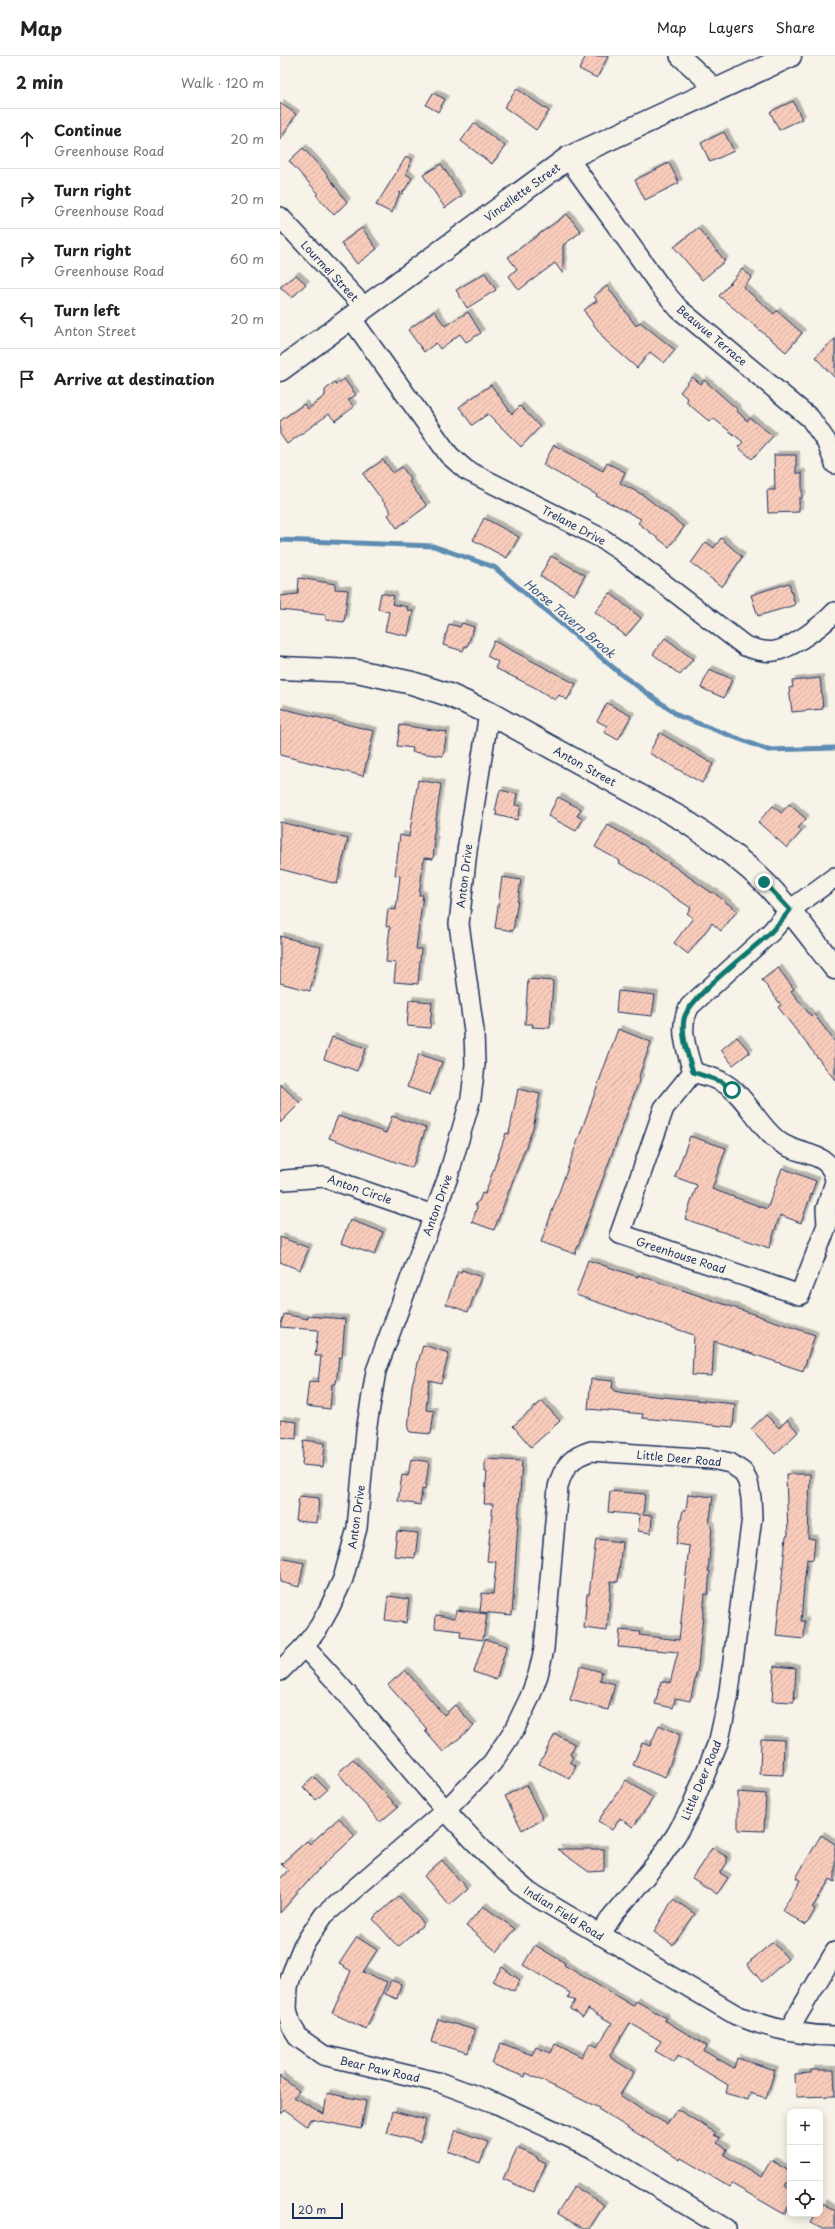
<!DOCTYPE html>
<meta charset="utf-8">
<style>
body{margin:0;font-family:"Playpen Sans",sans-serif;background:#f2f2f2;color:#222}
.controls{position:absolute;right:12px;bottom:12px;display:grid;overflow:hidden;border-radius:8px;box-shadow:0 2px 10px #0003}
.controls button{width:36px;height:36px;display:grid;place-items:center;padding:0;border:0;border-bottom:1px solid #e0e0e0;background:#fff;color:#222;font:20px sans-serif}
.scale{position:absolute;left:12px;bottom:10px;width:51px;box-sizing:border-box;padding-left:4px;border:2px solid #1b2f5e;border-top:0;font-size:11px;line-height:14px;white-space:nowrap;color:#1b2f5e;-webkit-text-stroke:3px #f7f3e8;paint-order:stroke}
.stop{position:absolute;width:12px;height:12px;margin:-9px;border:3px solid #0f766e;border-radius:50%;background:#fff}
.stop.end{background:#0f766e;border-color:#fff;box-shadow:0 1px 4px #0008}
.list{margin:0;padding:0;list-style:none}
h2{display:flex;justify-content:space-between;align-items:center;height:52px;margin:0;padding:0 16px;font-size:17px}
h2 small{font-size:13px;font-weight:400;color:#767676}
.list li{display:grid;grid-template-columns:26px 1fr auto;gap:12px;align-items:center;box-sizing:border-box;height:60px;padding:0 16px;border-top:1px solid #e0e0e0}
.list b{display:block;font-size:15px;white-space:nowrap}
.list p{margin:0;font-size:13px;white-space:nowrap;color:#767676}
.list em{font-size:13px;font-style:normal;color:#767676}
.icon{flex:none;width:22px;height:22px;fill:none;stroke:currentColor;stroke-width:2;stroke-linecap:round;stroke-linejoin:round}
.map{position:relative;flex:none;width:555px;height:2173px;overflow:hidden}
header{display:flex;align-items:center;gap:24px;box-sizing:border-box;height:56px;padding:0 20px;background:#fff;border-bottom:1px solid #e0e0e0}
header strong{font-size:19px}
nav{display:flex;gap:22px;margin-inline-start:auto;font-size:14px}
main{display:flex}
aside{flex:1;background:#fff}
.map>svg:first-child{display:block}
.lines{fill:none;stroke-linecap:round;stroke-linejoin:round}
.stream{stroke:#5e8cb3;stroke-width:5}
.building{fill:url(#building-hatch);stroke:#1b2f5e;filter:url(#shadow)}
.minor-casing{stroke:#1b2f5e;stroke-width:22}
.tertiary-casing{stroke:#1b2f5e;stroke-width:25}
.minor{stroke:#f7f3e8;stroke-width:19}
.tertiary{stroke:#f7f3e8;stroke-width:22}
.route{stroke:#0f766e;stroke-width:5}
.labels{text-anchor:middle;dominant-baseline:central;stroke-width:4;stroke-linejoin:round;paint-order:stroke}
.street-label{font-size:11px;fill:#1b2f5e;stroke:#f7f3e8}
.water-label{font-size:12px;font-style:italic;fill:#375681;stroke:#f7f3e8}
</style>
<header>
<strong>Map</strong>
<nav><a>Map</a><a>Layers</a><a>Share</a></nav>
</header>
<main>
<aside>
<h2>2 min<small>Walk · 120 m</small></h2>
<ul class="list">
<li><svg class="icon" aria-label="ahead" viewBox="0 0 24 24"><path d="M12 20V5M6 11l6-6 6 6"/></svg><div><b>Continue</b><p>Greenhouse Road</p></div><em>20 m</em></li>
<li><svg class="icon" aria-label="right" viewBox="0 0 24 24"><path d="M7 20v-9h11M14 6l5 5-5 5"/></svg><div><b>Turn right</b><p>Greenhouse Road</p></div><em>20 m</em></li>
<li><svg class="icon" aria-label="right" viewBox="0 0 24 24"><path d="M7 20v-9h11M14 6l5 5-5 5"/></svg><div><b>Turn right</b><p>Greenhouse Road</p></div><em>60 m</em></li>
<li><svg class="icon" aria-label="left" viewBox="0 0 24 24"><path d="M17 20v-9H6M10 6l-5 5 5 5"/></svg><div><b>Turn left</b><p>Anton Street</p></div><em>20 m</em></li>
<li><svg class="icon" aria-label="arrive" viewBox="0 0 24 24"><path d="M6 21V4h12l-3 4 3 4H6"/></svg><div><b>Arrive at destination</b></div></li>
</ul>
</aside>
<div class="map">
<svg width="555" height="2173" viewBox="0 0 555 2173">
<defs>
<pattern id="building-hatch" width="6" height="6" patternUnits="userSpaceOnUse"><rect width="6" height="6" fill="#f9ccbb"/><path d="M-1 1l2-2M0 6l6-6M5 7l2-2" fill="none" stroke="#d5b0a3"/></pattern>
<filter id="shadow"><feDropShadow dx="3.5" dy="-3.5" stdDeviation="0" flood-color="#0004"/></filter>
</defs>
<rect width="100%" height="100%" fill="#f7f3e8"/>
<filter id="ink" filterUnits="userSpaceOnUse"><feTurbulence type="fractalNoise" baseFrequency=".025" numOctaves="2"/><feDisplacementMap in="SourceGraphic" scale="8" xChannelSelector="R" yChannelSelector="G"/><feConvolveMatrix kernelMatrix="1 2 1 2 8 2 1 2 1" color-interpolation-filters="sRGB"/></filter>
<g filter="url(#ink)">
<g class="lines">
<path class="stream" d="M0 484 153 490 214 511 342 619 399 660 488 694 555 692"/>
</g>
<g class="building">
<path d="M306 0H328L317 22 299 13Z"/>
<path d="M237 33 269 55 256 74 224 51Z"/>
<path d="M153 37 165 43 158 56 146 49Z"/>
<path d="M513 45 522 63 499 74 490 56Z"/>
<path d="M0 47 16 58 0 84Z"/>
<path d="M194 67 225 90 212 108 181 85Z"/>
<path d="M444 76 454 95 430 106 421 87Z"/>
<path d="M23 92 44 115 67 146 54 159 36 139 38 137 9 105Z"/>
<path d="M126 101 132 103 126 118 132 122 122 138 120 136 112 157 96 149Z"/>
<path d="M389 107 399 127 365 144 355 124Z"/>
<path d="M161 108 182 140 165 152 143 119Z"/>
<path d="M287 158 301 176 283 189V218L275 207 239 234 229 220 237 213 228 201Z"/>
<path d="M82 172 97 193 77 208 61 187Z"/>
<path d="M418 172 445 205 422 224 394 191Z"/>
<path d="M462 213 472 221 463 231 494 258 497 255 522 277 506 296 439 240Z"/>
<path d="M205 217 216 234 187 252 176 234Z"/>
<path d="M16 219 26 228 12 242 0 231Z"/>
<path d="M327 230 356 270 360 266 395 294 384 307 370 296 357 312 326 285 306 258 304 254 317 245 314 240Z"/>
<path d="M154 255 165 270 188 256 201 277 186 286 180 278 160 293 156 287 144 296 128 274Z"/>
<path d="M555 283V322L535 301Z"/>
<path d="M412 321 421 328 424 324 458 354 457 355 467 365 470 362 493 380 472 403 458 391 463 386 433 362 430 366 406 346 408 343 400 336Z"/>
<path d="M64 323 76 339 68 344 74 351 55 365 49 358 7 388 0 378V365L24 348 28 353 45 340V334L55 326 56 329Z"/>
<path d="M211 329 232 358 240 350 260 371 241 391 208 358 192 369 179 351Z"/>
<path d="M274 389 323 415 327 407 345 416 340 427 363 439 404 471 389 491 358 467 361 463 316 440 317 439 263 409Z"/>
<path d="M494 399H516V417H522V442H519V456L488 457 487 434H495Z"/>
<path d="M103 404 113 417 122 411 131 424 129 426 147 450 117 472 108 459 111 456 83 418Z"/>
<path d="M204 462 239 481 227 502 193 484Z"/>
<path d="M441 482 462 501 442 531 411 507 426 486 434 492Z"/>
<path d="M271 500 305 519 294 539 260 520Z"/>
<path d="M19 522 55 528V533L68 534 64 566 46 564V559L0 554V540L18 538Z"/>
<path d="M509 527 515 549 478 560 471 539Z"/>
<path d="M101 537 114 540 112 548 128 551 127 554 133 555 128 580 105 575 109 556 98 553Z"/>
<path d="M330 537 361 562 346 580 315 556Z"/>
<path d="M182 567 194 571 187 591 185 590 183 595 163 589 169 568 180 571Z"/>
<path d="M385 582 413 603 400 619 373 598Z"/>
<path d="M214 585 296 628 287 644 279 639 275 644 254 631 215 612 218 606 207 600Z"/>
<path d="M429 613 452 623 444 642 421 632Z"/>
<path d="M540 622 543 653 512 656 509 632 513 631 512 625Z"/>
<path d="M327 647 351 660 338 684 324 676 327 670 317 665Z"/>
<path d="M0 652 94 675 83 720 0 699Z"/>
<path d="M120 669 167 676 163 700 132 696 133 692 117 690Z"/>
<path d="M380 677 433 708 422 727 369 697Z"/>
<path d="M138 724 161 728 153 784H155L153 803 144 802 139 839H143L136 893H141L138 928 114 926 116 907 106 906 110 871 106 870 108 853 116 854 120 820 115 819 120 779 129 781Z"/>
<path d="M220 734 237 738 235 749 241 750 237 764 216 759 217 756 215 755Z"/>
<path d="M278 741 301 753 297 760 303 763 296 775 268 760Z"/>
<path d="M509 748 526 763 518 772 522 775 507 792 478 766 493 750 501 757Z"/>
<path d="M0 766 68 783 57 828 0 813Z"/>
<path d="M328 769 363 789 432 837 433 836 457 855 441 875 432 867 408 898 394 887 413 862 407 857 411 852 362 820 339 807 340 805 315 791Z"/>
<path d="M222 821 241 824 233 875 215 872Z"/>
<path d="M0 880 41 891 30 935 0 927Z"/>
<path d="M498 912 514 933 511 935 531 960 534 958 555 986V1024L498 951 501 949 482 924Z"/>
<path d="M248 923 273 925 270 972 252 971 253 968H245Z"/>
<path d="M338 935 375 939 372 960 336 956Z"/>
<path d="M129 944 152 946 150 972 127 970Z"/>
<path d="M338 973 371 986 359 1020 360 1022 295 1198 261 1186Z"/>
<path d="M52 981 86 992 77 1015 44 1003Z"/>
<path d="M457 981 470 996 453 1009 441 994Z"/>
<path d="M139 998 162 1006 150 1039 127 1031Z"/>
<path d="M0 1028 20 1047 0 1067Z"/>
<path d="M238 1033 260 1038 253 1072 214 1174 192 1166 197 1151 195 1148 199 1145 202 1137 205 1138 226 1077 229 1078Z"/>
<path d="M58 1060 106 1077 112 1060 146 1072 132 1112 49 1082Z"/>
<path d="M410 1080 446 1092 432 1133 487 1153 502 1112 536 1125 521 1167 500 1159 489 1192 405 1163 417 1129 395 1121Z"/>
<path d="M70 1164 103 1176 95 1199 61 1187Z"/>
<path d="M0 1181 29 1192 20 1214 0 1206Z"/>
<path d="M308 1204 358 1221V1219L535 1279 523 1315 434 1285 432 1320 412 1319 414 1279 296 1239Z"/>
<path d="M182 1214 201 1221 188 1256 166 1248 178 1215 181 1216Z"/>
<path d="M4 1258 28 1263V1260L65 1263 62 1302 59 1301 56 1328H52L50 1353 26 1350 29 1325 38 1326 41 1300H35L38 1274 0 1271Z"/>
<path d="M143 1289 169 1297 161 1327 149 1324 146 1354 154 1355 151 1378 130 1376 128 1373 132 1329Z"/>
<path d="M311 1323 333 1325 332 1332 334 1333V1335L344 1337 455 1348 453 1371 362 1362 363 1358 308 1353Z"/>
<path d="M262 1345 280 1365 251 1391 233 1370Z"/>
<path d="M486 1359 499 1372 507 1364 518 1376 495 1398 471 1373Z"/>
<path d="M0 1364 17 1366 16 1383 0 1381Z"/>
<path d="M24 1384 45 1387 43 1411 22 1409Z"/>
<path d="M131 1403 149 1406 145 1434 142 1433 140 1449 118 1445 122 1419 128 1420Z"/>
<path d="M205 1403 242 1405 232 1559 200 1556 202 1537 213 1538 216 1506 207 1505 213 1448H204L207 1416H205Z"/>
<path d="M506 1418H530L528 1482 535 1483 533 1504 527 1503 524 1529 521 1565H525L524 1583 496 1580 506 1480H508Z"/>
<path d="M330 1435 365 1438 363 1459 372 1460 371 1477 358 1475 360 1459 328 1456Z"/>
<path d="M408 1438 433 1441 429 1468 432 1471 428 1515H430L428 1538H425L418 1611 410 1645 395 1642 393 1652 375 1648 381 1625 390 1627 398 1596 338 1591 340 1574 360 1576 359 1579 399 1584 409 1490 396 1488 403 1454H406Z"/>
<path d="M19 1440 39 1442 37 1467 16 1465Z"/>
<path d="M117 1475 138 1477 135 1502 114 1500Z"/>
<path d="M316 1483 342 1486 338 1526 331 1525 327 1575 304 1572 307 1538H309Z"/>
<path d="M0 1502 24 1507 19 1531 0 1526Z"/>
<path d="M108 1540 129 1543 126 1567 105 1564Z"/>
<path d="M176 1554 207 1558 203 1584 180 1581 181 1575 155 1572 156 1559 175 1562Z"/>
<path d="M205 1583 227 1590 216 1624 194 1616Z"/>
<path d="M300 1610 322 1616 320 1624 335 1628 328 1654 290 1644Z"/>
<path d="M494 1610 516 1612 514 1646 492 1645Z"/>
<path d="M125 1614 164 1659 175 1649 194 1670 163 1696 145 1675 147 1673 108 1629Z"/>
<path d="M379 1669 400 1679 385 1722 353 1709 362 1687 370 1690Z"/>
<path d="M275 1678 295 1688 290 1699 293 1701 290 1706 296 1710 289 1723 259 1708Z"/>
<path d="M481 1683 504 1684 503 1719 480 1718Z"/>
<path d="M73 1703 118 1751 100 1766 58 1717Z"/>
<path d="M34 1721 47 1734 36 1744 23 1731Z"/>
<path d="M346 1724 373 1742 353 1771 340 1762 332 1774 318 1765Z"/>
<path d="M246 1729 263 1763 242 1774 225 1740Z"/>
<path d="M458 1736 486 1738 484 1775 458 1774Z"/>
<path d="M59 1762 75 1780 38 1814 0 1857V1823L8 1814 1 1808 27 1785 30 1788Z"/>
<path d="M541 1779 555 1788V1826L550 1823 532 1852 535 1854 526 1869 502 1854 520 1824 516 1822Z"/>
<path d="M432 1792 447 1801V1807L440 1817 448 1822 437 1838 412 1822Z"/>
<path d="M277 1793H324V1815L309 1816Z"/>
<path d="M162 1804 187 1833 169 1849 144 1820Z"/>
<path d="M119 1840 144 1868 118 1891 93 1863Z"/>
<path d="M393 1843 415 1858 393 1889 374 1876Z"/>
<path d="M203 1850 235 1873 217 1896 186 1870Z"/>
<path d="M77 1881 97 1894 83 1916 107 1926 86 1973 52 1957 71 1915 59 1908Z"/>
<path d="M493 1886 508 1903 482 1926 467 1908Z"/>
<path d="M255 1889 285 1907 284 1909 353 1950 356 1945 386 1962 384 1964 427 1990 424 1995 454 2012 457 2002 495 2014 486 2042 470 2037 468 2044 446 2037 448 2029 398 1999 394 2006 375 1995 381 1985 350 1967 330 1999 331 2002 354 2016 340 2039 362 2054 387 2068 397 2053 436 2077 434 2079 440 2082 437 2087 447 2093 444 2099 481 2121 491 2104 510 2116V2121L505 2130 510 2133V2148L504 2158 452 2128 450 2131 401 2102 400 2104 318 2053 319 2052 246 2017 245 2021 212 2008 221 1987 252 1999 256 1991 271 1997 275 1988 302 2001 311 1987 317 1991 332 1967 308 1953 303 1961 290 1953 295 1945 288 1941 290 1937 243 1909Z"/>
<path d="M222 1911 240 1924 234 1935 212 1925Z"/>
<path d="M111 1924 121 1928 117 1943 105 1938Z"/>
<path d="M158 1963 195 1974 188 1997 151 1986Z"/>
<path d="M531 2014H554L555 2040 516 2041 515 2018 531 2017Z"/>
<path d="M0 2020 19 2035 14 2041 44 2058 47 2037 86 2045 81 2073 30 2063 27 2070 4 2053 0 2058Z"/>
<path d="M113 2055 146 2064 140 2086 107 2077Z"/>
<path d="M176 2074 208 2086 200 2107 168 2095Z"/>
<path d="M237 2092 257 2101 258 2104 266 2108 253 2136 223 2123Z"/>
<path d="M294 2130 324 2149 309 2173H303L277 2157Z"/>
<path d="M542 2147 555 2155V2173H542L531 2167 536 2158H540Z"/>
</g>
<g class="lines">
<defs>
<g id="minor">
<path d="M400 0 436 33"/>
<path d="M288 102 382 233 399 253 530 362 546 385 555 408"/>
<path d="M0 161 84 251"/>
<path d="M71 262 169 399 186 414 321 482 341 495 465 590C474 593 485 597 495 595 512 592 543 569 555 556"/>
<path d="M413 1016C407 995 397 970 410 950L491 876 510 854 555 821"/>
<path d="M5 1124 44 1121 153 1159"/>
<path d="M555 1124C550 1095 523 1101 501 1087 478 1072 466 1038 442 1026 434 1021 422 1019 413 1016L384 1052 340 1178 520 1239 547 1169 546 1153 555 1126"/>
<path d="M24 1591C102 1670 163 1766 250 1837L456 1959C488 1972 521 1980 555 1980"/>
<path d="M0 1615 24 1591 39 1571 49 1553 63 1523 77 1472 86 1375 96 1315 168 1121 191 1042 195 1009 194 975 179 868 187 795 209 657"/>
<path d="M320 1879 333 1859 379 1804 396 1779 412 1750 439 1684 448 1643 472 1461 471 1442 468 1426 463 1416 450 1407 432 1403 311 1395C291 1401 283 1411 278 1431L264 1593 258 1619 250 1641 234 1674 212 1707 165 1755 44 1859 23 1890 12 1917 8 1931 7 1953 11 1969 19 1982 43 1999 161 2027 215 2047 312 2092 446 2173"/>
<path d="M508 1975 555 1896"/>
</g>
<g id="tertiary">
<path d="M0 314 288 102 510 0"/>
<path d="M0 612 77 615 132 627 169 639 209 657 402 763C431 782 460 802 485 827 511 853 532 883 555 912"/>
</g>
</defs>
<use href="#minor" class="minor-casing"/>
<use href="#tertiary" class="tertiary-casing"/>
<use href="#minor" class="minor"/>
<use href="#tertiary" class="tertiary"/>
</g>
</g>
<g class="lines" filter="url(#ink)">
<path class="route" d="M452 1034 442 1026 413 1016C408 1000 401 980 404 963 408 942 472 894 490 877 497 870 504 862 510 854L484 826"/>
</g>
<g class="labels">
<g class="street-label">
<text transform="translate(242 136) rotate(-36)">Vincellette Street</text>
<text transform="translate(50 215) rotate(47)">Lourmel Street</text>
<text transform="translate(432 279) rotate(40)">Beauvue Terrace</text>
<text transform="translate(294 469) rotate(28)">Trelane Drive</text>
<text transform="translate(305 710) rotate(29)">Anton Street</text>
<text transform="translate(184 820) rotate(-83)">Anton Drive</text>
<text transform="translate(80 1133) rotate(19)">Anton Circle</text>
<text transform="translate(157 1149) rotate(-70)">Anton Drive</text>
<text transform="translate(401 1199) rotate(18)">Greenhouse Road</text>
<text transform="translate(399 1402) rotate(5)">Little Deer Road</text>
<text transform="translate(76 1461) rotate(-82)">Anton Drive</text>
<text transform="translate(421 1724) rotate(-67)">Little Deer Road</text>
<text transform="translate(284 1857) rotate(32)">Indian Field Road</text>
<text transform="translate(100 2013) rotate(13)">Bear Paw Road</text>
</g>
<g class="water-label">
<text transform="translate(290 562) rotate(40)">Horse Tavern Brook</text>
</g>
</g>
</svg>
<div class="controls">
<button>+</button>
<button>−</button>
<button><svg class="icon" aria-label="locate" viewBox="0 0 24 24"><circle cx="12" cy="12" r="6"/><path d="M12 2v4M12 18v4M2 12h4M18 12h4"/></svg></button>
</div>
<div class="scale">20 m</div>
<div class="stop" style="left:452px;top:1034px"></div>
<div class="stop end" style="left:484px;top:826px"></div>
</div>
</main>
